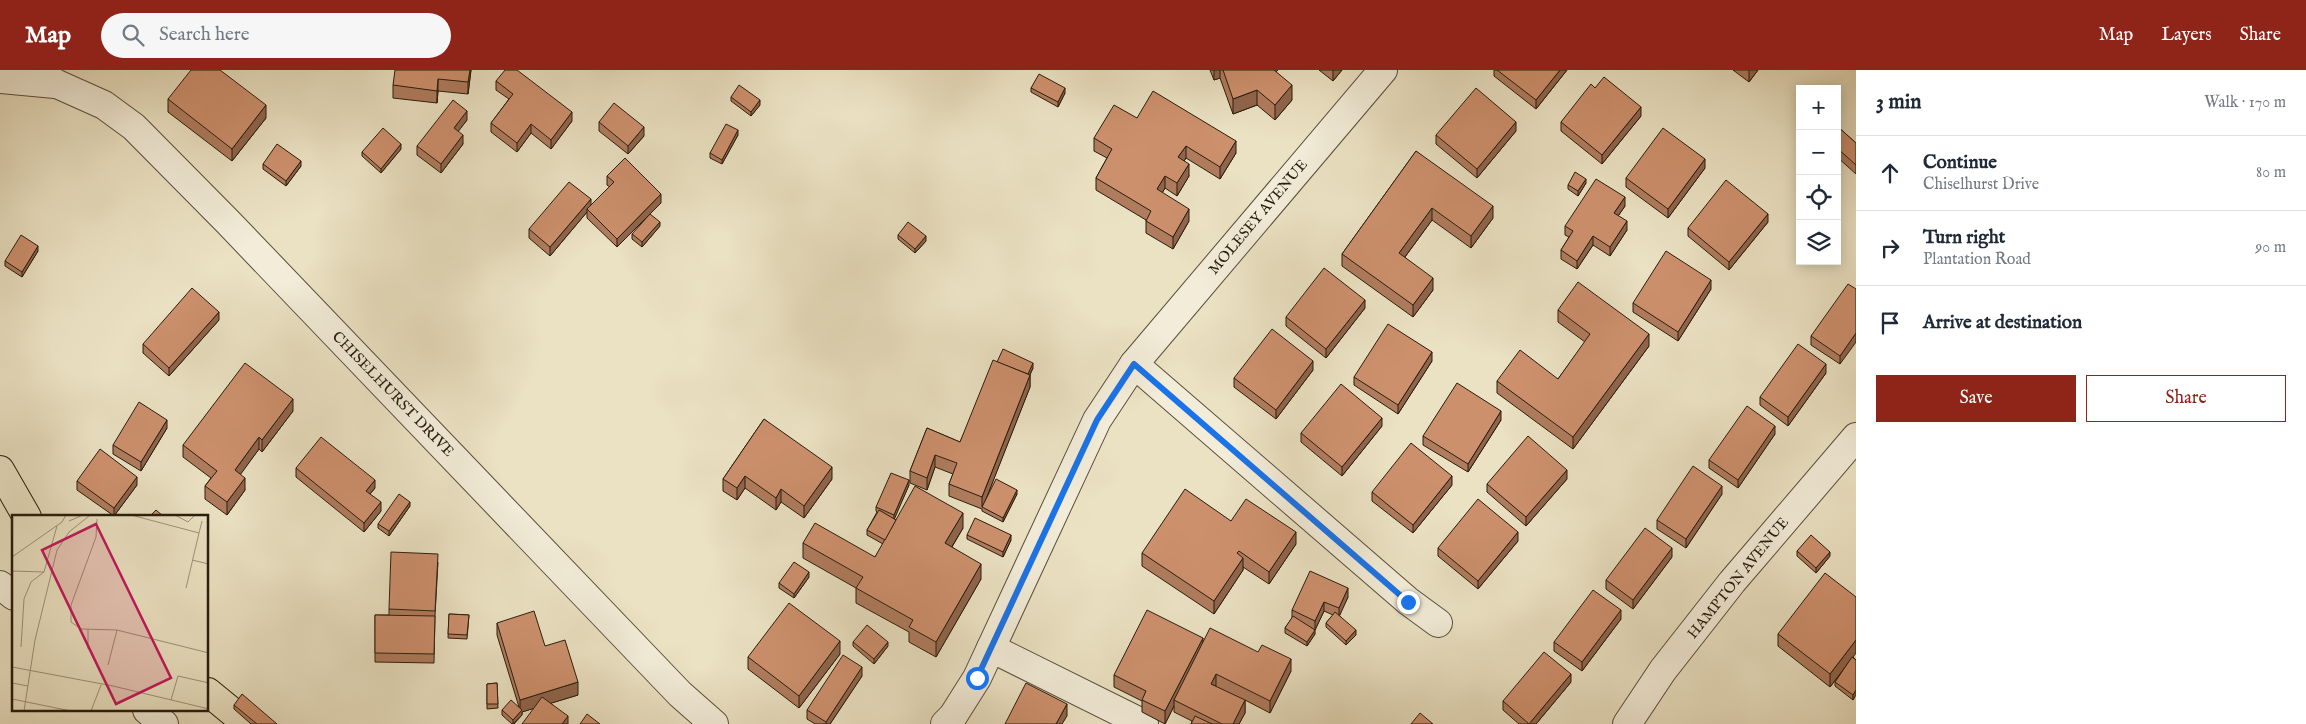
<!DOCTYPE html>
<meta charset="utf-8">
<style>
body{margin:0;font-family:"IM FELL English",serif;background:#f6f6f7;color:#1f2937}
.controls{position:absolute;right:15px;top:15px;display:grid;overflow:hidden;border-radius:0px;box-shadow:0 2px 12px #0003}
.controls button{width:45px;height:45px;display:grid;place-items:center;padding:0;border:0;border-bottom:1px solid #e0e1e3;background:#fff;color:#1f2937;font:25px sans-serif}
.stop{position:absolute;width:15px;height:15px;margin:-11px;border:4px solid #1a73e8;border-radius:50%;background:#fff}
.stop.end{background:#1a73e8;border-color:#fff;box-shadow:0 1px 5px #0008}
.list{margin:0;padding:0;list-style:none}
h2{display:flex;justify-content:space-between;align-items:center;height:65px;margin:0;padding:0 20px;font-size:21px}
h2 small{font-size:16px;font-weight:400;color:#747a83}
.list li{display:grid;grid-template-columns:32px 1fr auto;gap:15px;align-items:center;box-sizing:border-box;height:75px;padding:0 20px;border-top:1px solid #e0e1e3}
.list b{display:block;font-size:19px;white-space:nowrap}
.list p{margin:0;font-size:16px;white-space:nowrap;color:#747a83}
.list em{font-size:16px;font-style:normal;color:#747a83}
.actions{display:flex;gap:10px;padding:15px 20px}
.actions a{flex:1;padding:11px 0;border:1px solid #8f2418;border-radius:0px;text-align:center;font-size:18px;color:#8f2418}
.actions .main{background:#8f2418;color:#fff}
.icon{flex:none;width:28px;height:28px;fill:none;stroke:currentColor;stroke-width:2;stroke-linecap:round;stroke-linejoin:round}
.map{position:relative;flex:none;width:1856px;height:654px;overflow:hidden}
header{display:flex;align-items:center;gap:30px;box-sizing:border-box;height:70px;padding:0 25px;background:#8f2418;color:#fff}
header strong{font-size:24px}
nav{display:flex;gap:28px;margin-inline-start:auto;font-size:18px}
.search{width:350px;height:45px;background:#f6f6f7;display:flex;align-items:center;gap:12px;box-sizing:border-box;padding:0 18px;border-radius:28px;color:#747a83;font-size:19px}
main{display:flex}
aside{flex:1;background:#fff}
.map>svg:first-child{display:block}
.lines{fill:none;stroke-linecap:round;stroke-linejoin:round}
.minor-casing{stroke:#594e3b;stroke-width:30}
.major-casing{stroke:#281c0e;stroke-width:30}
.minor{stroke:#f2ecd8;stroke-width:28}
.major{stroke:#ebe2c3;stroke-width:28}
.wall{fill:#b07c5e;stroke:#281c0e}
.shaded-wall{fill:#90654c;stroke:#281c0e}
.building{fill:#cd906d;stroke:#281c0e}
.route{stroke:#1a73e8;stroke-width:6}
.labels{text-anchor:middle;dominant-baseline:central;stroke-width:4;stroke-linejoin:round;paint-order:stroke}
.street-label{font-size:15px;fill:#281c0e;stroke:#f2ecd8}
.inset-road{fill:none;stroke:#9d937b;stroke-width:1}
.view{fill:#c2185b;fill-opacity:0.15;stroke:#c2185b;stroke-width:2.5}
.inset-edge{fill:none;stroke:#281c0e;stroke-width:2.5}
</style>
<header>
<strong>Map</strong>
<div class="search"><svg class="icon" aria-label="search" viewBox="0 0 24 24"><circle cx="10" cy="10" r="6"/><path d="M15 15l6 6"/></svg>Search here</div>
<nav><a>Map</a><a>Layers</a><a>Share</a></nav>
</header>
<main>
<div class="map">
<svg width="1856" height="654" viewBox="0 0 1856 654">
<rect width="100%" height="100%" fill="#ebe2c3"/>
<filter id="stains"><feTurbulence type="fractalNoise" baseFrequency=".004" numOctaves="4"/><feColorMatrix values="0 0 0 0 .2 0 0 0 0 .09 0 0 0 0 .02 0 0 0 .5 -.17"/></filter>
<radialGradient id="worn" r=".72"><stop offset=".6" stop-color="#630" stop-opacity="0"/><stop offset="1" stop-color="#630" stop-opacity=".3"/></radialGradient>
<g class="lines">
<defs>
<g id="minor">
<path d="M34 0 57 14 104 35 134 57 228 152 680 624 714 654"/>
<path d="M0 9 55 14"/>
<path d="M1134 294 1408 531 1438 553"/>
<path d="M0 515 14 526"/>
<path d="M991 578 1144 654"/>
<path d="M147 640 164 654"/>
<path d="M945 654 953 646 977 608 1097 350 1134 294 1383 0"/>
<path d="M1627 654 1663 600 1732 512 1856 367"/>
</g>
<g id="major">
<path d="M0 400 27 447"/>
<path d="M208 622 247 654"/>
</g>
</defs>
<use href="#minor" class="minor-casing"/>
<use href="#major" class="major-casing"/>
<use href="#minor" class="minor"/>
<use href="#major" class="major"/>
</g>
<g class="wall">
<path d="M471 0 468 24 438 21 437 33 393 28V15Z"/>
<path d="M1210 0H1278L1276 2 1292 30 1275 50 1257 35 1233 44 1220 8 1214 10Z"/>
<path d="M1319 0H1342L1333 11Z"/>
<path d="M1494 0H1567L1536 39 1494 6Z"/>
<path d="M1733 0H1758L1749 12Z"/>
<path d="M496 11 572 51 551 79 531 63 517 82 491 62V53L509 29 496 20Z"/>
<path d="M1031 18 1065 23 1058 37 1031 22Z"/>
<path d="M1595 18 1641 46 1602 94 1561 61V52Z"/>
<path d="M731 27 760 35 751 46 731 31Z"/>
<path d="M168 29 266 48 232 91 168 42Z"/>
<path d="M1137 48 1236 83 1220 109 1186 88 1184 91 1189 106 1177 126 1165 118 1162 123 1189 151 1173 179 1146 163V150L1096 120V108L1107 88 1094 81V68Z"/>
<path d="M467 50 458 61 463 74 441 103 417 85V76Z"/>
<path d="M599 52 644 66 628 84 599 61Z"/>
<path d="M1837 56 1856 73V104L1837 87Z"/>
<path d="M1516 61 1477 108 1436 74V65Z"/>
<path d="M738 65 722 94 710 88V83Z"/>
<path d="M401 79 381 103 362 86V82Z"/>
<path d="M1416 81 1493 148 1471 178 1432 150 1405 187 1433 220 1413 247 1342 196V184Z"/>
<path d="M263 94 301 96 286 116 263 99Z"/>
<path d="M1705 98 1668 148 1626 117V108Z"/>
<path d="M607 106 661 133 617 177 587 148V142L550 186 529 168V159L591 136 610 117 607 115Z"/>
<path d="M1586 113 1578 126 1568 119V115Z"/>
<path d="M1625 136 1618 146 1627 160 1610 186 1593 175 1577 199 1561 189V180L1569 167 1565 165V156Z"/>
<path d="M1768 152 1729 200 1688 166V158Z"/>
<path d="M660 156 642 177 632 169V164Z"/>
<path d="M898 165 926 171 915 183 898 169Z"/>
<path d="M38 181 22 207 5 196V191Z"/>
<path d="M1711 219 1678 271 1633 242V233Z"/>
<path d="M1856 219 1840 294 1811 275V266Z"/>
<path d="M1365 238 1326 288 1286 256V247Z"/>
<path d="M1558 240 1649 276 1573 379 1497 323V311L1558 309 1585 272 1558 252Z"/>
<path d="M219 250 169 306 143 283V274Z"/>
<path d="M1432 291 1398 344 1354 315V307Z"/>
<path d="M997 292 1033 298 1030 305V317L986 428 1017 424 1003 452 982 441V439L949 426V414L953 404 935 397 927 420 910 413V401L927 358 960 372Z"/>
<path d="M1313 300 1276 349 1234 317V308Z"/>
<path d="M1826 303 1788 356 1760 335V327Z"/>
<path d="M293 341 262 382 259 379 240 404 245 420 227 445 205 429V416L211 408 183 387V375Z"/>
<path d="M764 349 832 409 804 448 781 432 776 440 745 418 737 430 723 421V409Z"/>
<path d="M1501 350 1468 402 1423 375V366Z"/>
<path d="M1382 356 1342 406 1301 372V363Z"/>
<path d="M167 358 141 401 113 384V375Z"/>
<path d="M1775 364 1738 418 1709 398V390Z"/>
<path d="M296 398 375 418 370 424 381 441 364 462 296 407Z"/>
<path d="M1567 409 1526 456 1487 422V414Z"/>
<path d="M77 411 137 415 114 446 77 420Z"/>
<path d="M909 415 894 448 896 450 963 458 952 477 981 509 936 587 909 572V562L856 533V518L803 488V473L875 487 883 474 867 465V460L877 442 876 441V437Z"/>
<path d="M1452 415 1413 463 1372 431V422Z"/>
<path d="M1722 424 1686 478 1657 459V450Z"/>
<path d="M410 436 389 466 378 458V454Z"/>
<path d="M1231 451 1296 474 1269 514 1243 497V500L1214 544 1142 496V483Z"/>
<path d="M967 465 1011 470 1003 487 967 469Z"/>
<path d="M1518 471 1478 519 1438 486V478Z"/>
<path d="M1797 481 1830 486 1816 503 1797 486Z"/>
<path d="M1672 487 1633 539 1606 519V510Z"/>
<path d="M438 492 435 546 434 593 375 592V545H389V539Z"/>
<path d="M809 507 794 528 779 518V513Z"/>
<path d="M1348 527 1339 545 1356 565 1346 575 1326 557V553L1333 545 1324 541 1315 560 1314 559 1315 564 1307 576 1285 563V558L1292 548V540Z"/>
<path d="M449 544 469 545 467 569 448 568Z"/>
<path d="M1621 549 1582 601 1554 581V572Z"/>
<path d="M497 553 578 625 551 633 568 654 534 638 522 642V645L514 654H512L502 645V640L519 637 497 565Z"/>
<path d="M1778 564 1853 587 1856 590 1853 630 1835 616V612L1847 595 1830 617 1778 576Z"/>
<path d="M853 572 888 576 874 594 853 576Z"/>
<path d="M1203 573 1291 601 1270 643 1245 630V643L1239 654H1191L1192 651 1174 642V636L1165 654 1142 642V631L1114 617V605Z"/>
<path d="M840 584 799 638 748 599V587Z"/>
<path d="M862 606 830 654H815L807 649V640Z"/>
<path d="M1571 612 1536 654H1519L1503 640V631Z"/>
<path d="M497 613 498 638 487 639V614Z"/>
<path d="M234 635 277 654H251L234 639Z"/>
</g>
<g class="shaded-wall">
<path d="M470 0H471L468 24V12Z"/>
<path d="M1214 0H1220V8L1214 10Z"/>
<path d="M1333 0H1342L1333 11Z"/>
<path d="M1560 0H1567L1536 39V30Z"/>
<path d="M1749 0H1758L1749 12Z"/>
<path d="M438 9V21L437 33V21Z"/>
<path d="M1292 15V30L1275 50V35Z"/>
<path d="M1065 18V23L1058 37V32Z"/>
<path d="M1257 20V35L1233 44V29Z"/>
<path d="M760 30V35L751 46V42Z"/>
<path d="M266 35V48L232 91V79Z"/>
<path d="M1641 37V46L1602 94V85Z"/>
<path d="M467 41V50L454 67V58Z"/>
<path d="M572 42V51L551 79V70Z"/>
<path d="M1516 52V61L1477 108V99Z"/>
<path d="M531 54V63L517 82V73Z"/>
<path d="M644 57V66L628 84V76Z"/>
<path d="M738 60V65L722 94V90Z"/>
<path d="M463 65V74L441 103V94Z"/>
<path d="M1236 71V83L1220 109V97Z"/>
<path d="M401 74V79L381 103V99Z"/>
<path d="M1186 76V88L1178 100V87Z"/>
<path d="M1705 89V98L1668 148V139Z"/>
<path d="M301 91V96L286 116V111Z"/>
<path d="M1189 94V106L1177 126V113Z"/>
<path d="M1165 106V118L1157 132V119Z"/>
<path d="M1586 109V113L1578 126V121Z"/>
<path d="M661 124V133L617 177V169Z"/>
<path d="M1625 127V136L1614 152V143Z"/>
<path d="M591 129V138L587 139V142L550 186V177Z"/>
<path d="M1493 136V148L1471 178V166Z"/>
<path d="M1432 138V150L1399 195V183Z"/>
<path d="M1189 139V151L1173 179V167Z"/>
<path d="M1768 144V152L1729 200V192Z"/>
<path d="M1627 151V160L1610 186V177Z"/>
<path d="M660 152V156L642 177V172Z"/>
<path d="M926 166V171L915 183V179Z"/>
<path d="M1593 166V175L1577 199V191Z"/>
<path d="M38 176V181L22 207V202Z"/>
<path d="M1433 208V220L1413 247V235Z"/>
<path d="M1711 210V219L1678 271V262Z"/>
<path d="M1365 230V238L1326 288V279Z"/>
<path d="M219 242V250L169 306V298Z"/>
<path d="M1856 263V272L1840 294V286Z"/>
<path d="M1649 264V276L1573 379V367Z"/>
<path d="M1432 282V291L1398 344V335Z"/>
<path d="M1313 291V300L1276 349V340Z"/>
<path d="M1033 293V298L1025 314V309Z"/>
<path d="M1826 294V303L1788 356V347Z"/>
<path d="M1030 305V317L983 437H982V427Z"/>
<path d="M293 329V341L262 382V370Z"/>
<path d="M1501 341V350L1468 402V394Z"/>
<path d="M1382 348V356L1342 406V397Z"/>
<path d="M167 350V358L141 401V392Z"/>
<path d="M1775 356V364L1738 418V410Z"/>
<path d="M259 367V379L235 412V400Z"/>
<path d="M935 385V397L927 420V408Z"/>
<path d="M832 397V409L804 448V436Z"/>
<path d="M1567 400V409L1526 456V447Z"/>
<path d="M745 406V418L737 430V418Z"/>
<path d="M1452 406V415L1413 463V455Z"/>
<path d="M137 407V415L114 446V438Z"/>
<path d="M245 408V420L227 445V432Z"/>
<path d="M375 410V418L366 429V421Z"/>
<path d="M909 410V415L894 450V445Z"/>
<path d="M1722 416V424L1686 478V469Z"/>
<path d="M781 419V432L776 440V428Z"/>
<path d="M1017 420V424L1003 452V448Z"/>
<path d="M381 432V441L364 462V453Z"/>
<path d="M410 432V436L389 466V461Z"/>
<path d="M963 443V458L945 488V473Z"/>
<path d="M1296 462V474L1269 514V502Z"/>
<path d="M1518 462V471L1478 519V511Z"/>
<path d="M1011 465V470L1003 487V482Z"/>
<path d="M1672 478V487L1633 539V530Z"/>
<path d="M1830 482V486L1816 503V498Z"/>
<path d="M1243 488V500L1214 544V531Z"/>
<path d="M981 494V509L936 587V572Z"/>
<path d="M809 502V507L794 528V524Z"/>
<path d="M1348 518V527L1339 547V538Z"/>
<path d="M1324 532V541L1315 560V551Z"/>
<path d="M1621 540V549L1582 601V592Z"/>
<path d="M1315 560V564L1307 576V572Z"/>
<path d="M1356 560V565L1346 575V571Z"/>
<path d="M1203 568V580L1174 630V636L1165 654V641Z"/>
<path d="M1856 570V583L1830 617V604Z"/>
<path d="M840 571V584L799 638V626Z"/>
<path d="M888 572V576L874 594V589Z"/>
<path d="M1291 589V601L1270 643V631Z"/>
<path d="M862 597V606L830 654H826V652Z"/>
<path d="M1216 604V616L1211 614Z"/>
<path d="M1571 604V612L1536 654H1529Z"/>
<path d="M578 612V625L522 642V645L513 654V650L520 642V630Z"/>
<path d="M1856 620V625L1853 630V625Z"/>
<path d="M1245 630V643L1239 654H1233Z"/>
<path d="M1067 634V646L1062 654H1056Z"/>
<path d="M568 646V654H562Z"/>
</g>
<g class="building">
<path d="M191 0H220L266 35 232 79 168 29Z"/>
<path d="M395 0H470L468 12 438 9 437 21 393 15Z"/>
<path d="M505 0H517L572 42 551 70 531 54 517 73 491 53 513 24 496 11Z"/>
<path d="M1223 0H1274L1292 15 1275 35 1257 20 1233 29Z"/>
<path d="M1497 0H1560L1536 30Z"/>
<path d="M1039 4 1065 18 1058 32 1031 18Z"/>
<path d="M1604 7 1641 37 1602 85 1561 52 1591 14 1595 18Z"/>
<path d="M739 15 760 30 751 42 731 27Z"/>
<path d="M1476 18 1516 52 1477 99 1436 65Z"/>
<path d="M1153 21 1236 71 1220 97 1186 76 1178 87 1189 94 1177 113 1165 106 1157 119 1189 139 1173 167 1146 151 1151 141 1096 108 1112 79 1094 68 1114 35 1137 48Z"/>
<path d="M453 30 467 41 454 58 463 65 441 94 417 76Z"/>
<path d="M614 33 644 57 628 76 599 52Z"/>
<path d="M726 54 738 60 722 90 710 83Z"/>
<path d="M1837 56 1856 73V95L1837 78Z"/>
<path d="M383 58 401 74 381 99 362 82Z"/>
<path d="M1663 58 1705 89 1668 139 1626 108Z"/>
<path d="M277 74 301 91 286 111 263 94Z"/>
<path d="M1416 81 1493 136 1471 166 1432 138 1399 183 1433 208 1413 235 1342 184Z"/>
<path d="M625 88 661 124 617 169 587 139 614 112 607 106Z"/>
<path d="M1575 102 1586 109 1578 121 1568 115Z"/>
<path d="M1596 109 1625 127 1614 143 1627 151 1610 177 1593 166 1577 191 1561 180 1573 161 1565 156Z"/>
<path d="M1726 110 1768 144 1729 192 1688 158Z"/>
<path d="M569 112 591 129 550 177 529 159Z"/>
<path d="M650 144 660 152 642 172 632 164Z"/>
<path d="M908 152 926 166 915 179 898 165Z"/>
<path d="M21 165 38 176 22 202 5 191Z"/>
<path d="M1666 181 1711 210 1678 262 1633 233Z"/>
<path d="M1324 198 1365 230 1326 279 1286 247Z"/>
<path d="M1578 212 1649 264 1573 367 1497 311 1520 280 1558 309 1590 264 1558 240Z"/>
<path d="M1848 214 1856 219V263L1840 286 1811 266Z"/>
<path d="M192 218 219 242 169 298 143 274Z"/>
<path d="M1388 254 1432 282 1398 335 1354 307Z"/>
<path d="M1272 259 1313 291 1276 340 1234 308Z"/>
<path d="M1798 274 1826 294 1788 347 1760 327Z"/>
<path d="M1003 279 1033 293 1028 304 997 292Z"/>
<path d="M993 290 1030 305 982 427 949 414 957 393 935 385 927 408 910 401 927 358 960 372Z"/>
<path d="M245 293 293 329 262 370 259 367 235 400 245 408 227 432 205 416 217 401 183 375Z"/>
<path d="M1457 313 1501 341 1468 394 1423 366Z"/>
<path d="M1341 314 1382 348 1342 397 1301 363Z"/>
<path d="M139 332 167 350 141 392 113 375Z"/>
<path d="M1747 336 1775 356 1738 410 1709 390Z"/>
<path d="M764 349 832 397 804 436 781 419 776 428 745 406 737 418 723 409Z"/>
<path d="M1528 366 1567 400 1526 447 1487 414Z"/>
<path d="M321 367 375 410 366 421 381 432 364 453 296 398Z"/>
<path d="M1411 373 1452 406 1413 455 1372 422Z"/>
<path d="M100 379 137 407 114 438 77 411Z"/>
<path d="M1693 396 1722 416 1686 469 1657 450Z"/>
<path d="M891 403 909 410 894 445 876 437Z"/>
<path d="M996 409 1017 420 1003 448 982 437Z"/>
<path d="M915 416 963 443 945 473 981 494 936 572 909 557 913 550 856 518 863 507 803 473 815 453 875 487Z"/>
<path d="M1185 419 1231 451 1246 429 1296 462 1269 502 1239 481 1237 483 1243 488 1214 531 1142 483Z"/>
<path d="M399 424 410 432 389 461 378 454Z"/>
<path d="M1478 429 1518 462 1478 511 1438 478Z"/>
<path d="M156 440 163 446H150Z"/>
<path d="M879 440 896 450 885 470 867 460Z"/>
<path d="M975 448 1011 465 1003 482 967 465Z"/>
<path d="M1645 458 1672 478 1633 530 1606 510Z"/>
<path d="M1811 465 1830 482 1816 498 1797 481Z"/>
<path d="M391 482 438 484 435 541 389 539Z"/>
<path d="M794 492 809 502 794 524 779 513Z"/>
<path d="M1310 501 1348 518 1339 538 1324 532 1315 551 1292 540Z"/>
<path d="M1825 503 1856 527V570L1830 604 1778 564Z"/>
<path d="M1593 520 1621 540 1582 592 1554 572Z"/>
<path d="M789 533 840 571 799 626 748 587Z"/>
<path d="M1147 540 1203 568 1165 641 1142 630 1146 621 1114 605Z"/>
<path d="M534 541 545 576 565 570 578 612 520 630 497 553Z"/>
<path d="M1335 542 1356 560 1346 571 1326 553Z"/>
<path d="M449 544 469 545 467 565 448 564Z"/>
<path d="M375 545 435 546 434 584 375 583Z"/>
<path d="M1293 546 1315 560 1307 572 1285 558Z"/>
<path d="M867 555 888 572 874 589 853 572Z"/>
<path d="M1210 558 1258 582 1262 575 1291 589 1270 631 1216 604 1211 614 1245 630 1233 654H1222L1174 630Z"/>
<path d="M1544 582 1571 604 1529 654 1503 631Z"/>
<path d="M843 585 862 597 826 652 807 640Z"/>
<path d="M1852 587 1856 590V620L1853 625 1835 612Z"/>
<path d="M497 613 498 634H487V614Z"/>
<path d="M1026 613 1067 634 1056 654H1005Z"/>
<path d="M242 624 277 654H257L234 635Z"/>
<path d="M542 627 568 646 562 654H522Z"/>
<path d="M511 630 522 640 513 650 502 640Z"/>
<path d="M1420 643 1433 654H1411Z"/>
<path d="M587 644 600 654H580Z"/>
<path d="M1195 646 1212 654H1191Z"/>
</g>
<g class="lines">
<path class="route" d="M977 608 1097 350 1134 294 1408 532"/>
</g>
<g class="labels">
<g class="street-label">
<text transform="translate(1258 147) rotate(-50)">MOLESEY AVENUE</text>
<text transform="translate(393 324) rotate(46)">CHISELHURST DRIVE</text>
<text transform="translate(1738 508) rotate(-51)">HAMPTON AVENUE</text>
</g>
</g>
<g transform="translate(12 445)">
<rect width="196" height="196" fill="#ebe2c3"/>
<path class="inset-road" d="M119 0 187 18 190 6M163 0 176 7 183 0M85 4 84 22 59 90V107L69 114 105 115 197 138M57 6 71 0M0 42 50 7 54 0M180 45 197 49M0 56 32 57 45 11M174 73 187 18M9 132 12 84 19 67 32 57M76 134V114M96 150 105 115M0 152 101 171 197 194M0 168 16 171M0 184 59 196M159 185 166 161 197 168M12 196 23 125 45 35 57 17 77 1M79 196 89 170"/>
<path class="view" d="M84 9 159 163 104 189 30 35Z"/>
<rect width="196" height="196" class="inset-edge"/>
</g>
<rect width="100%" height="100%" filter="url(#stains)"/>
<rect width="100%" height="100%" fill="url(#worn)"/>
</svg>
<div class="controls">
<button>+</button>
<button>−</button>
<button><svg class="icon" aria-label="locate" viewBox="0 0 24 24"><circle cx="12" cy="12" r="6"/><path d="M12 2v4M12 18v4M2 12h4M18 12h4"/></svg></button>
<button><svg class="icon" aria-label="layers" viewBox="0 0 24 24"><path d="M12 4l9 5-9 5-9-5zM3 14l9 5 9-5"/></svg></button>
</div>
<div class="stop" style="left:977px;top:608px"></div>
<div class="stop end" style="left:1408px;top:532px"></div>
</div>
<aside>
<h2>3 min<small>Walk · 170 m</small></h2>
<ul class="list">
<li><svg class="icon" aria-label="ahead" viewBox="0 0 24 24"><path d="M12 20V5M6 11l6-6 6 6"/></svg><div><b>Continue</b><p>Chiselhurst Drive</p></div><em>80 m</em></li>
<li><svg class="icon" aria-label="right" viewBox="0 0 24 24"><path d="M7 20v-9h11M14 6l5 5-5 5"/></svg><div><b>Turn right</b><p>Plantation Road</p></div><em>90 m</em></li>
<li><svg class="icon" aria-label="arrive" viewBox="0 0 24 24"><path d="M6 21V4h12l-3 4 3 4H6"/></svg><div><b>Arrive at destination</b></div></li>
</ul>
<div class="actions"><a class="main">Save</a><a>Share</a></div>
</aside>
</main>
